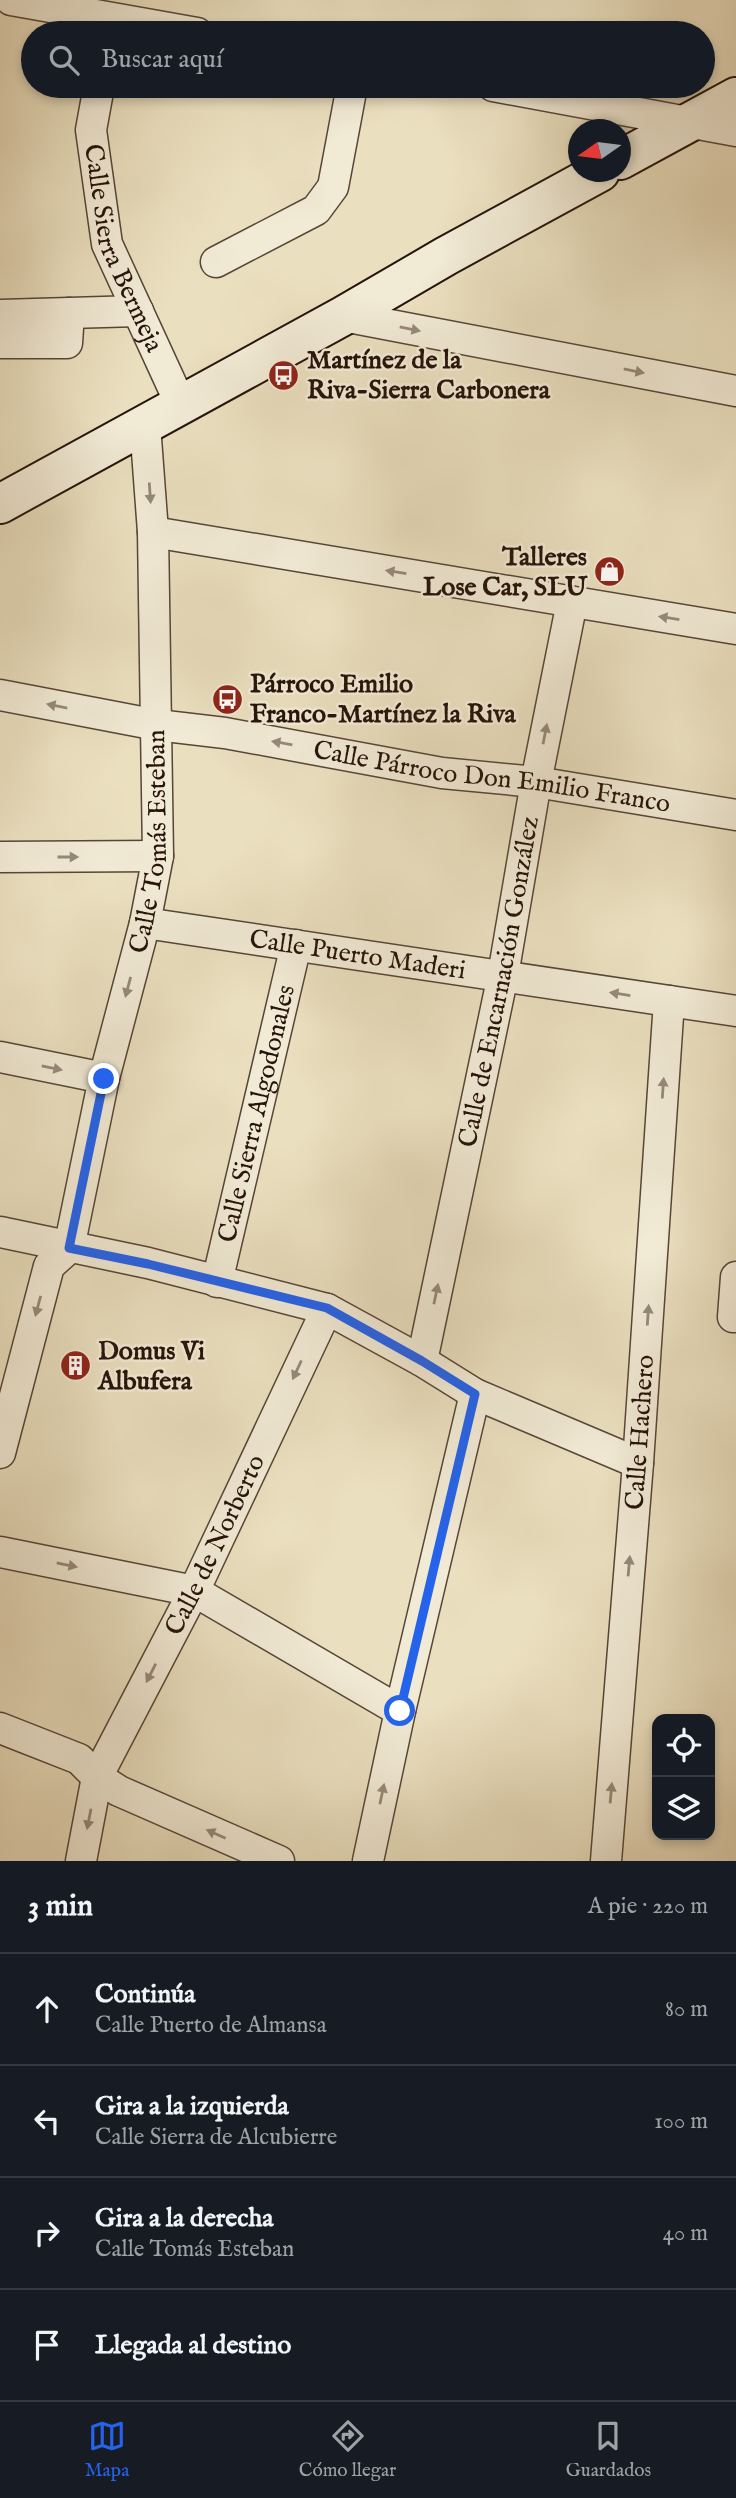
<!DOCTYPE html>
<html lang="es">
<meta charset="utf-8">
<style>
body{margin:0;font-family:"IM FELL English",serif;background:#20242c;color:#f1f3f6}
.controls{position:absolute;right:21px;bottom:21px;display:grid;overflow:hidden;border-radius:14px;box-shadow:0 4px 10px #0003}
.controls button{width:63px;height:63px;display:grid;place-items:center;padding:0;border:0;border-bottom:2px solid #363941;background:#171b24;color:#f1f3f6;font:35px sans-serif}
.compass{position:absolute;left:568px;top:119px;width:63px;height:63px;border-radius:50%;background:#171b24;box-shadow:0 4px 10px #0003;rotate:256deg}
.stop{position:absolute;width:21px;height:21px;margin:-16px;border:5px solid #2563eb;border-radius:50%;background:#fff}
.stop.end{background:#2563eb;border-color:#fff;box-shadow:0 2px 7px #0008}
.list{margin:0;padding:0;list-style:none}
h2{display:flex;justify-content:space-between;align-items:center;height:91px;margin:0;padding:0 28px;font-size:30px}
h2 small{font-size:23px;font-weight:400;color:#9ea1a6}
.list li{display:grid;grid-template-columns:46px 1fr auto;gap:21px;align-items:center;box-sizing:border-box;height:112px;padding:0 28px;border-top:2px solid #363941}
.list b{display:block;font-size:26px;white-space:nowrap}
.list p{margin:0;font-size:23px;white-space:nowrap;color:#9ea1a6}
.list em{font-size:23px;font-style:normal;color:#9ea1a6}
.icon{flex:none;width:38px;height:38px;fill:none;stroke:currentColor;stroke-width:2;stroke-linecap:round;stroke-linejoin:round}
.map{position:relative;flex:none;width:736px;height:1861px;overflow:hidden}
.search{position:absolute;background:#171b24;box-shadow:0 4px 10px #0003;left:21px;right:21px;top:21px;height:77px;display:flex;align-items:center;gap:18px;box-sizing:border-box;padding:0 24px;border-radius:38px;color:#9ea1a6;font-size:26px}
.sheet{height:539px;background:#171b24}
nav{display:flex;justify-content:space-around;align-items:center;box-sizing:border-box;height:98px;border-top:2px solid #363941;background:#171b24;font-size:19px;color:#9ea1a6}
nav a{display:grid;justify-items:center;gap:4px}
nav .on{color:#2563eb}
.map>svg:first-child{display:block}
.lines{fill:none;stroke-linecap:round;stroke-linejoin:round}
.street-casing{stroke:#574637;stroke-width:33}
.secondary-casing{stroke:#26130a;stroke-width:42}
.street{stroke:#f1ead5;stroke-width:30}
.secondary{stroke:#f1ead5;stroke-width:38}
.oneway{fill:#96897a}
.route{stroke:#2563eb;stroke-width:9}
.labels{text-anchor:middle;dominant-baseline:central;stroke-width:5;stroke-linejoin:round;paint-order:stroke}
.street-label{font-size:26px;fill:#26130a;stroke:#f1ead5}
.poi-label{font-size:26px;font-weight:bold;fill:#26130a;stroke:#f1ead5;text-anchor:start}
</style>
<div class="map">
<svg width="736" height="1861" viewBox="0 0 736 1861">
<rect width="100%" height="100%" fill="#eadfbf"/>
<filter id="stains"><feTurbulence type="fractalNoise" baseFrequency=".00286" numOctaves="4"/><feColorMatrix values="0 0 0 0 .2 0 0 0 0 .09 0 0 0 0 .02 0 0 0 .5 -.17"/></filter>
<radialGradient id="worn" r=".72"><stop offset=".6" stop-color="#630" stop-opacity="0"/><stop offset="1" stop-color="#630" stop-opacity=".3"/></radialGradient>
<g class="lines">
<defs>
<g id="street">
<path d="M11 0 197 33"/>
<path id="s1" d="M99 86 91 130 107 244 181 405"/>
<path d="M493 86 736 131"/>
<path d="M216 262 316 210 333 187 352 86"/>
<path d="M0 315 138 311"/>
<path d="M343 316 736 391"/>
<path d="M0 343H67L69 313"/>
<path d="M153 532 736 629"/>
<path id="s2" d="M0 695 157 725 225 733 442 773 536 782 736 815"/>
<path d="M0 857 158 856"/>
<path id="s3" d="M145 923 736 1011"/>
<path d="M0 1057 104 1078"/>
<path d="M0 1232 148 1263 327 1309 422 1361 475 1394 638 1463"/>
<path id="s4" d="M69 1248 104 1078 145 923 158 856 153 532 145 425"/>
<path d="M736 1277 733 1317H736"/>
<path id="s5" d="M217 1282 296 945"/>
<path id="s6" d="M422 1361 503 975 536 782 572 602"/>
<path d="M0 1453 49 1266 69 1248"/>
<path d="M0 1552 194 1591 400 1711"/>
<path d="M0 1728 79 1759 97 1777 119 1791 279 1861"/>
<path id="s7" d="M81 1861 97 1777 194 1591 327 1309"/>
<path d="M368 1861 400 1711 475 1394"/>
<path id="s8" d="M606 1861 638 1463 669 1001"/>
</g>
<g id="secondary">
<path d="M620 160 736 97"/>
<path d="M0 504 343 316 446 256 600 172"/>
</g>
</defs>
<use href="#street" class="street-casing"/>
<use href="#secondary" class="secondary-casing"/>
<use href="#street" class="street"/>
<use href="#secondary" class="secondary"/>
</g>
<defs><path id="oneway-solid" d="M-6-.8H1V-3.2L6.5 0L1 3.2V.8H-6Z" transform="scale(1.75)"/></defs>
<g class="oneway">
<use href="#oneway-solid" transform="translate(410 329) rotate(11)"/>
<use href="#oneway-solid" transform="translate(634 371) rotate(11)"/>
<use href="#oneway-solid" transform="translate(150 493) rotate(86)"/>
<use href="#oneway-solid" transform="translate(396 572) rotate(-171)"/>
<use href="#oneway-solid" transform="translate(669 618) rotate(-171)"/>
<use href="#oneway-solid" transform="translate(57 706) rotate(-169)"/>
<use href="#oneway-solid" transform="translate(545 734) rotate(-79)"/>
<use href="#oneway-solid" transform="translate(282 743) rotate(-170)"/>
<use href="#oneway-solid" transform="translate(68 857)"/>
<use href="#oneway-solid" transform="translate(128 987) rotate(105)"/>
<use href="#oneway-solid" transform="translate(620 994) rotate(-171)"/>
<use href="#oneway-solid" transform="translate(52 1068) rotate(12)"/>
<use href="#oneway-solid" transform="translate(663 1088) rotate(-86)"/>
<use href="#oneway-solid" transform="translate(436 1294) rotate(-78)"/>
<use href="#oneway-solid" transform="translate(38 1306) rotate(105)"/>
<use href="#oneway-solid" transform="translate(648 1315) rotate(-86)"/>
<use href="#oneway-solid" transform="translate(297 1370) rotate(115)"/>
<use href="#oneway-solid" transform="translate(67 1565) rotate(11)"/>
<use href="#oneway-solid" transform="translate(629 1566) rotate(-85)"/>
<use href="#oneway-solid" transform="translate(151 1673) rotate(117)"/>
<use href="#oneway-solid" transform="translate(611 1793) rotate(-85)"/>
<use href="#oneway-solid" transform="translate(382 1794) rotate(-78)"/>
<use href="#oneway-solid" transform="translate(89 1819) rotate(101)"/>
<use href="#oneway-solid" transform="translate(216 1834) rotate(-156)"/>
</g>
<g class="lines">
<path class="route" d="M104 1079 69 1248 148 1264 327 1308 422 1361 475 1394 400 1711"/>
</g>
<defs>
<symbol id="bus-disc" viewBox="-11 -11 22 22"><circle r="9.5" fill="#8f2418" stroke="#f1ead5"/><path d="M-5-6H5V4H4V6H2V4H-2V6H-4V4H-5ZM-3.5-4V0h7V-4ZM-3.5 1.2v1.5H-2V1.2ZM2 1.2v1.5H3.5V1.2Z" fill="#fff"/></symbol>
<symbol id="shop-disc" viewBox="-11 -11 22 22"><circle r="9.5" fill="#8f2418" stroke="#f1ead5"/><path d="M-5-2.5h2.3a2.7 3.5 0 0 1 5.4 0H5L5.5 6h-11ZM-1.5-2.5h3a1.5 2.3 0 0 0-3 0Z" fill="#fff"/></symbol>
<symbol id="building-disc" viewBox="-11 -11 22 22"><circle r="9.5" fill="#8f2418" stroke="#f1ead5"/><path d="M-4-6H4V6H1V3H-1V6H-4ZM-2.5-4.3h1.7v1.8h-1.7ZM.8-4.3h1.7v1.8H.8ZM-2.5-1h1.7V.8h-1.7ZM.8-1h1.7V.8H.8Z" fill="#fff"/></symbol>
</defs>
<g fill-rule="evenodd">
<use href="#bus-disc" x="266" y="358" width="35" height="35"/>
<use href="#shop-disc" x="592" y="554" width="35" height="35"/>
<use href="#bus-disc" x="210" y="682" width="35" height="35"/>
<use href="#building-disc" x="58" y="1348" width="35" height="35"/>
</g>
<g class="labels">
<g class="street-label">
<text stroke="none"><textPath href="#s1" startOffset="168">Calle Sierra Bermeja</textPath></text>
<text stroke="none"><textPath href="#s2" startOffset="499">Calle Párroco Don Emilio Franco</textPath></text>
<text stroke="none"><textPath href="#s4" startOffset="416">Calle Tomás Esteban</textPath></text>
<text stroke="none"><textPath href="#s3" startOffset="215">Calle Puerto Maderi</textPath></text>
<text stroke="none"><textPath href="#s6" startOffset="387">Calle de Encarnación González</textPath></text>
<text stroke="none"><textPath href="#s5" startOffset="173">Calle Sierra Algodonales</textPath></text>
<text stroke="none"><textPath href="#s8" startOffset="430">Calle Hachero</textPath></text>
<text stroke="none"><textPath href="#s7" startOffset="346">Calle de Norberto</textPath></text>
</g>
<g class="poi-label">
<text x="307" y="360">Martínez de la<tspan x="307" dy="30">Riva-Sierra Carbonera</tspan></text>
<text x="587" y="557" text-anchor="end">Talleres<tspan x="587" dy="30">Lose Car, SLU</tspan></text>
<text x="250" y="684">Párroco Emilio<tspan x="250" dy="30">Franco-Martínez la Riva</tspan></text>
<text x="98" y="1351">Domus Vi<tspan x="98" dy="30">Albufera</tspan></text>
</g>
</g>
<rect width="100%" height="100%" filter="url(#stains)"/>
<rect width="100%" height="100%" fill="url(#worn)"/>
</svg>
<div class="controls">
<button><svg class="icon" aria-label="locate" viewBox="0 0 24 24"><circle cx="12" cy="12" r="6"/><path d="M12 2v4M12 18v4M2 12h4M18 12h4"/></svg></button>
<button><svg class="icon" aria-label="layers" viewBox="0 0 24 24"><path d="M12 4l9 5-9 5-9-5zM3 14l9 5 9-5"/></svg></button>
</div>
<svg class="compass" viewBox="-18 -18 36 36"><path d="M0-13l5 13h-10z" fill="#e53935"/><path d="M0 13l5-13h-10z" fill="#9ea1a6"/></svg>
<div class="stop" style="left:400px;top:1711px"></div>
<div class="stop end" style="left:104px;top:1079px"></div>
<div class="search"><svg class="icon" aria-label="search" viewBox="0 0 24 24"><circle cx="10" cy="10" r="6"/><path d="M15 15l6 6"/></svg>Buscar aquí</div>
</div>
<section class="sheet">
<h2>3 min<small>A pie · 220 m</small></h2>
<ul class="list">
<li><svg class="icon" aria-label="ahead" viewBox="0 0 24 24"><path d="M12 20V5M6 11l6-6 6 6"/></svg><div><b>Continúa</b><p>Calle Puerto de Almansa</p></div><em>80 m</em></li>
<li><svg class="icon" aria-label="left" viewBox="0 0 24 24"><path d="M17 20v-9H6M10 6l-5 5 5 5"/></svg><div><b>Gira a la izquierda</b><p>Calle Sierra de Alcubierre</p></div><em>100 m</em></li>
<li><svg class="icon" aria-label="right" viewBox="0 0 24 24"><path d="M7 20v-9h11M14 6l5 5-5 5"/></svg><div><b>Gira a la derecha</b><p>Calle Tomás Esteban</p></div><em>40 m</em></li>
<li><svg class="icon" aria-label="arrive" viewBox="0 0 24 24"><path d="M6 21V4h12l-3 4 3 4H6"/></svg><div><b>Llegada al destino</b></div></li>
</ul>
</section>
<nav>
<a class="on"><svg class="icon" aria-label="map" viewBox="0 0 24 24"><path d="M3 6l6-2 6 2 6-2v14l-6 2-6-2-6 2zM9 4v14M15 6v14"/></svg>Mapa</a>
<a><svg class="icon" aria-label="directions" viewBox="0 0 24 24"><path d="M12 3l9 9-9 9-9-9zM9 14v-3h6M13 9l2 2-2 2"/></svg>Cómo llegar</a>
<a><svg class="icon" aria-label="saved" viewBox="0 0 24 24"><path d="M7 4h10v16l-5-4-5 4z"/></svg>Guardados</a>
</nav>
